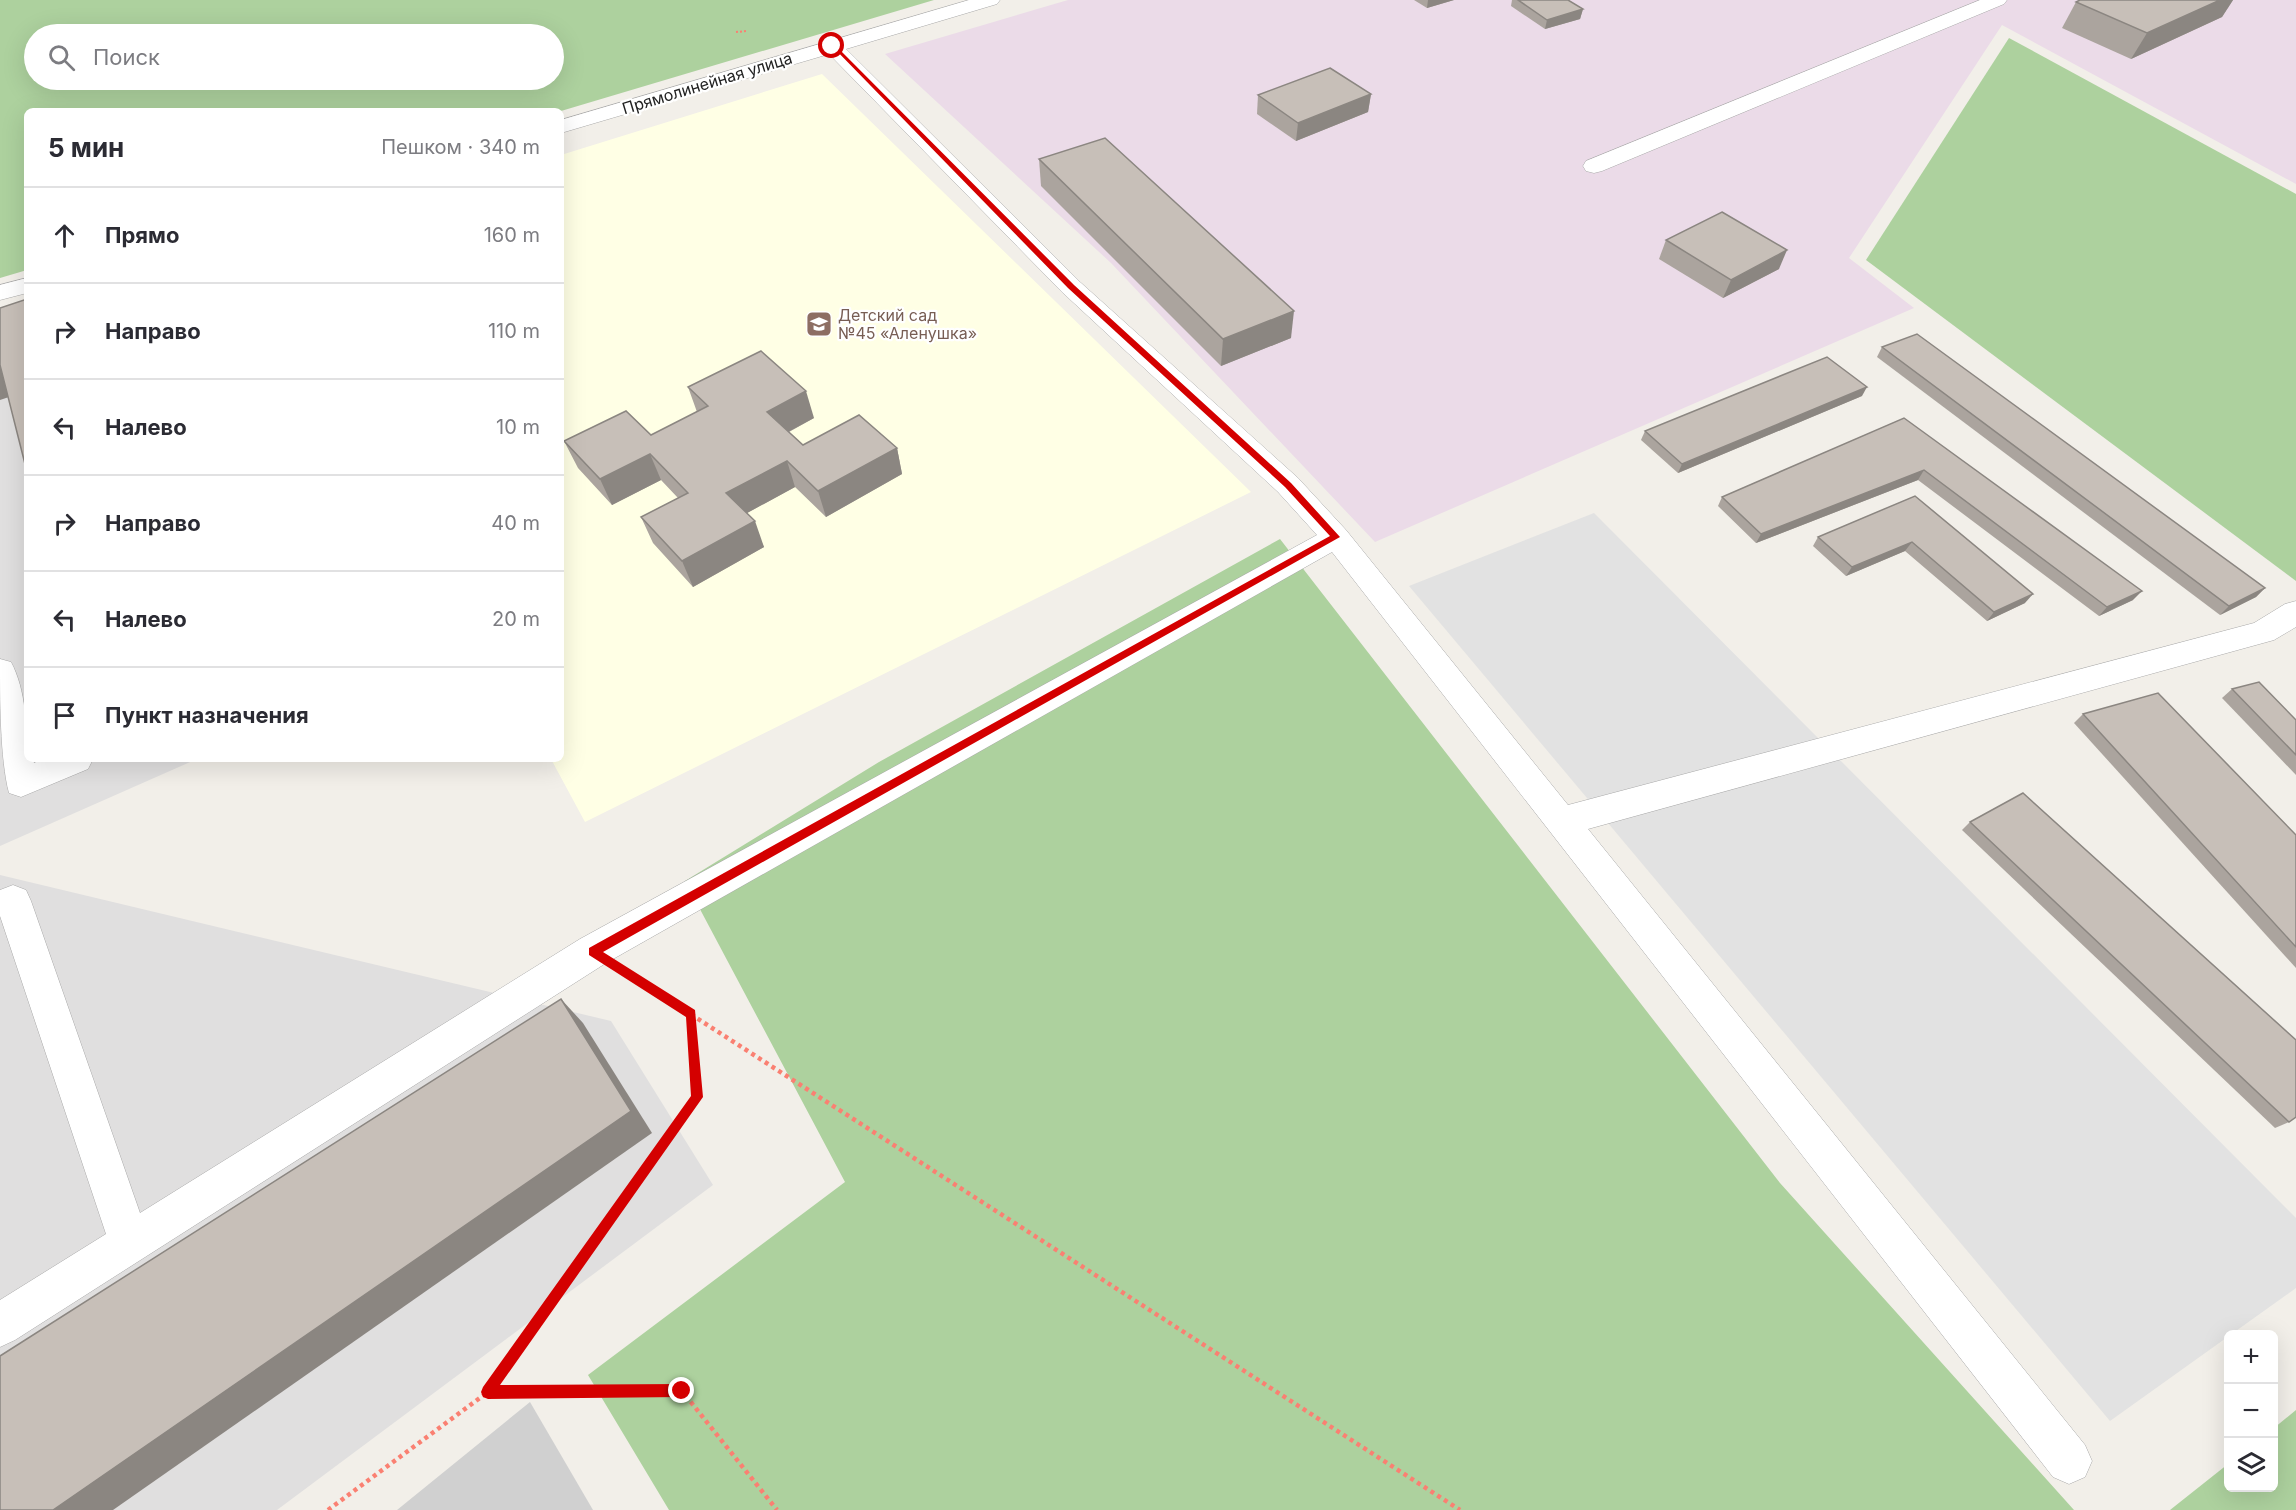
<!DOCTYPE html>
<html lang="ru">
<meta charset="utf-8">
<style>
body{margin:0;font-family:Inter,sans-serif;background:#f7f7f7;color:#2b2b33}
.controls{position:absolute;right:18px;bottom:18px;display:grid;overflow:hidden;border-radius:9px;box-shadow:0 6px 24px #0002}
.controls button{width:54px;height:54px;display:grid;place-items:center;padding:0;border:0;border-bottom:2px solid #e1e1e2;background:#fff;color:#2b2b33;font:30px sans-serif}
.stop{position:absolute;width:18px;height:18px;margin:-14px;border:4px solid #d40000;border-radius:50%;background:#fff}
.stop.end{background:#d40000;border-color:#fff;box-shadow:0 2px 6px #0008}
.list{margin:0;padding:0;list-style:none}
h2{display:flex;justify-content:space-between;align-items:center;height:78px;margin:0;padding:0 24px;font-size:26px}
h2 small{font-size:20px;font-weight:400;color:#7c7c81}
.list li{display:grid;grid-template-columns:39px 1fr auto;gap:18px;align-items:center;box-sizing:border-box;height:96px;padding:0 24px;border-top:2px solid #e1e1e2}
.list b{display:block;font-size:22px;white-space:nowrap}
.list em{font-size:20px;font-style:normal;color:#7c7c81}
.icon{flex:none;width:33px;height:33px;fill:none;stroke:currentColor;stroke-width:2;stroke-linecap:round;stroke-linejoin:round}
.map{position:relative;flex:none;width:2296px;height:1510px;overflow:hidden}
.search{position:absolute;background:#fff;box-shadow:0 6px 24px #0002;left:24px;top:24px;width:540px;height:66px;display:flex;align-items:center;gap:15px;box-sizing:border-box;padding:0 21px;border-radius:33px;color:#7c7c81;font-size:22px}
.panel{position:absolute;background:#fff;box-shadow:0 6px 24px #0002;left:24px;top:108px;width:540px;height:654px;border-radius:9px}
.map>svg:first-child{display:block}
.residential{fill:#e0dfdf}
.industrial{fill:#ebdbe8}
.education{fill:#ffffe5}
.religious{fill:#d0d0d0}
.forest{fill:#add19e;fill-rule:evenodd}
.parking{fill:#e2e2e2}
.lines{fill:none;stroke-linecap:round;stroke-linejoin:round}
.minor-casing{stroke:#a9a9a9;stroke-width:1}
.path-far2{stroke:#fa8072;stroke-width:2;stroke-dasharray:2 2;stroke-linecap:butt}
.path-far1{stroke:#fa8072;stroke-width:4;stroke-dasharray:3 3;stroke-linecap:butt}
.path{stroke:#fa8072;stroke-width:4.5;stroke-dasharray:4 4;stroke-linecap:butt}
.minor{fill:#fff;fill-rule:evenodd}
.wall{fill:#aba49e}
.shaded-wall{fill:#8b8681}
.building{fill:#c7bfb8;stroke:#8b8681;stroke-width:1.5}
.route{fill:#d40000}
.labels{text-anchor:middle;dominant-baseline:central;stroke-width:4.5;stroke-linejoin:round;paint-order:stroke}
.far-street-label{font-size:16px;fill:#222;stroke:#fff}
.far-education-label{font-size:16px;fill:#785e54;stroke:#fff;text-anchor:start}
</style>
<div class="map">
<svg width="2296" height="1510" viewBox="0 0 2296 1510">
<rect width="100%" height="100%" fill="#f2efe9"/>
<g class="residential">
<path d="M27 320V759H197L0 846V328Z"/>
<path d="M0 875 611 1021 713 1185 277 1510H0Z"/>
</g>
<path class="industrial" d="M1068 0H2296V184L2002 25 1849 258 1914 308 1375 542 1111 263 885 54Z"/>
<path class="education" d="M822 74 1251 492 585 822 551 759H561V155Z"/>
<path class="religious" d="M530 1402 593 1510H397Z"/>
<g class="forest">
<path d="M0 0H934L561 111H27V270L0 278ZM554 34V80H34V34Z"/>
<path d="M2009 38 2296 194V581L1866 260Z"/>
<path d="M1280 539 1780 1183 2074 1510H669L588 1375 845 1182 685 881 879 762Z"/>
<path d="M2296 1410V1510H2170L2228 1464V1488H2274V1428Z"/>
</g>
<path class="parking" d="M1594 513 2296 1218V1288L2110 1421 1409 586Z"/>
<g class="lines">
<defs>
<g id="minor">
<path d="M969 0H1000L997 4 846 49 1080 282 1298 478 1346 530 1568 805 2254 623 2285 604 2296 601V627L2274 640 1588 829 2085 1445 2092 1461 2085 1477 2069 1484 2053 1477 1332 552 606 963 15 1340 0 1347V1300L106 1234 0 916V890L13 885 26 890 31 901 140 1213 580 939 1317 535 1278 492 1062 292 829 54 561 133V120Z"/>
<path d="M1980 0H2007L2004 4 1602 171 1594 173 1586 171 1583 166 1586 161Z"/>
<path d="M27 278V293L0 300V285Z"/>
<path d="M0 659 11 662C26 690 27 728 27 759H33L34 763 42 759H93L88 769 21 797 9 793C0 760 0 696 0 659Z"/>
</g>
</defs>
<use href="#minor" class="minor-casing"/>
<path class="path-far2" d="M736 32 747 31"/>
<path class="path-far1" d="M638 980 667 998"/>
<g class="path">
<path d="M664 997 1460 1510"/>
<path d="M488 1392 682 1391 777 1510"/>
<path d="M328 1510 488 1392 697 1097 691 1014"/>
</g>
<use href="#minor" class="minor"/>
</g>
<g class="wall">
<path d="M1414 0H1454L1427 8Z"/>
<path d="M1512 0H1568L1583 9 1580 19 1545 29 1511 6Z"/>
<path d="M2080 0H2233L2222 17 2131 59 2062 28 2076 2Z"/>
<path d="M1371 94 1368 112 1296 141 1257 114 1258 95Z"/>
<path d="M1039 159 1291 338 1221 366 1041 186Z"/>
<path d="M1666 240 1779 269 1723 298 1659 259Z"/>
<path d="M1882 347 2265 588 2256 597 2220 615 1877 357Z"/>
<path d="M688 387 814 418 789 432 803 445 897 448 902 474 826 517 795 487 747 513 764 547 693 587 653 543 641 517 678 498 661 480 612 505 578 468 564 441 651 435 697 412Z"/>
<path d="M1862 396 1678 473 1641 440 1645 431Z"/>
<path d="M1904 418 2133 600 2099 616 1918 480 1756 543 1718 506 1722 497Z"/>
<path d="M1915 496 2025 603 1987 621 1905 551 1846 576 1813 546 1818 537Z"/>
<path d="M2232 689 2296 720V775L2222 698Z"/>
<path d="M2083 714 2296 835V968L2074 723Z"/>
<path d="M1970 822 2289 1122 2275 1128 1962 830Z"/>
</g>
<g class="shaded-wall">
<path d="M1428 0H1454L1427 8Z"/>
<path d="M2220 0H2233L2222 17 2131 59 2147 33Z"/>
<path d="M1583 9 1580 19 1545 29 1547 20Z"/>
<path d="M1371 94 1368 112 1296 141 1298 123Z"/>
<path d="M1787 250 1779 269 1723 298 1731 280Z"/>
<path d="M1294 311 1291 338 1221 366 1223 339Z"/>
<path d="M0 359 27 391 0 400Z"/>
<path d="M1867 387 1862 396 1678 473 1682 464Z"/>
<path d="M806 391 814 418 775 439 767 412Z"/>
<path d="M897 448 902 474 826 517 818 491Z"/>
<path d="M650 454 661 480 612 505 600 479Z"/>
<path d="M787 461 795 487 736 519 726 493Z"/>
<path d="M1924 470 1918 480 1756 543 1761 534Z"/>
<path d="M755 521 764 547 693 587 682 561Z"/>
<path d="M1912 542 1905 551 1846 576 1852 567Z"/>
<path d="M2265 588 2256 597 2220 615 2229 606Z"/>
<path d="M2142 591 2133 600 2099 616 2107 607Z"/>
<path d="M2033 594 2025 603 1987 621 1994 612Z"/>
<path d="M561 999 583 1023 652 1133 113 1510H53Z"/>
</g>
<g class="building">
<path d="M1518 0H1568L1583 9 1547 20Z"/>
<path d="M2080 0H2220L2147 33 2076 2Z"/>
<path d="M1330 68 1371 94 1298 123 1258 95Z"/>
<path d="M1105 138 1294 311 1223 339 1039 159Z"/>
<path d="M1722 212 1787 250 1731 280 1666 240Z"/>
<path d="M27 299V472L0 365V308Z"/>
<path d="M1917 334 2265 588 2229 606 1882 347Z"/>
<path d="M761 351 806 391 767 412 803 445 859 415 897 448 818 491 787 461 726 493 755 521 682 561 641 517 688 493 650 454 600 479 564 441 626 411 651 435 708 406 688 387Z"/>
<path d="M1827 357 1867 387 1682 464 1645 431Z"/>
<path d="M1904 418 2142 591 2107 607 1924 470 1761 534 1722 497Z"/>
<path d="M1915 496 2033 594 1994 612 1912 542 1852 567 1818 537Z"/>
<path d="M2259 682 2296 720V755L2232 689Z"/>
<path d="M2158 693 2296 835V947L2083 714Z"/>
<path d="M2023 793 2296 1040V1117L2289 1122 1970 822Z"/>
<path d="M561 999 631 1111 53 1510H0V1356Z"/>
</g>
<path class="route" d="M830 44H834L1074 285 1291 483 1340 537 603 952 695 1010 703 1097 500 1385 682 1384 687 1386 689 1391 687 1395 682 1397 488 1399 483 1397 481 1392 483 1387 691 1096 686 1017 589 955V948L1330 536 1285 487 1068 288Z"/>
<defs>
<symbol id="school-square" viewBox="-11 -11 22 22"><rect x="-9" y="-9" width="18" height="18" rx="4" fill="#8d6e63" stroke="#fff"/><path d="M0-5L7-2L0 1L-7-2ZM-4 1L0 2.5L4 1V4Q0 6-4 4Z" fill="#fff"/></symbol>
</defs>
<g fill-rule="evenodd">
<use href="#school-square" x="804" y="309" width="30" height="30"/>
</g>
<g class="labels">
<g class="far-street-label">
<text transform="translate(707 83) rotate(-17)">Прямолинейная улица</text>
</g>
<g class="far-education-label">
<text x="838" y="315">Детский сад<tspan x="838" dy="18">№45 «Аленушка»</tspan></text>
</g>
</g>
</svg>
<div class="controls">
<button>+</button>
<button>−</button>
<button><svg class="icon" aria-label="layers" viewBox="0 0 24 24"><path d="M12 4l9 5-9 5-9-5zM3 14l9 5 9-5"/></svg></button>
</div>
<div class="stop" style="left:832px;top:46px"></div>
<div class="stop end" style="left:682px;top:1391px"></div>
<div class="search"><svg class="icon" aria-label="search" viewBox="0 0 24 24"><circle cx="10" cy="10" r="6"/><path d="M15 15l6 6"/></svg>Поиск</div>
<section class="panel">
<h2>5 мин<small>Пешком · 340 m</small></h2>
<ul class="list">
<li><svg class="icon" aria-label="ahead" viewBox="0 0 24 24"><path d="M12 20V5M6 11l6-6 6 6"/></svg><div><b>Прямо</b></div><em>160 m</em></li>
<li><svg class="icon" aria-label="right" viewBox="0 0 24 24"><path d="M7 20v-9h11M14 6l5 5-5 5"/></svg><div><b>Направо</b></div><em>110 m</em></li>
<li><svg class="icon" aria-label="left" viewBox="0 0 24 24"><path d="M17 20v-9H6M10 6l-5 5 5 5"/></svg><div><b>Налево</b></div><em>10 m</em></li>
<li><svg class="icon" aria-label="right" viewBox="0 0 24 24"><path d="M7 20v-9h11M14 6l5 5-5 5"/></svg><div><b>Направо</b></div><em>40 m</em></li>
<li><svg class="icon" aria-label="left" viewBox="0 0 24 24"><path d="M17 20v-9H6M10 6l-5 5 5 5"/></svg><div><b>Налево</b></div><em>20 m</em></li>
<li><svg class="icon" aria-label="arrive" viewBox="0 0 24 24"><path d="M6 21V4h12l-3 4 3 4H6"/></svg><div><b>Пункт назначения</b></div></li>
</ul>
</section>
</div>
